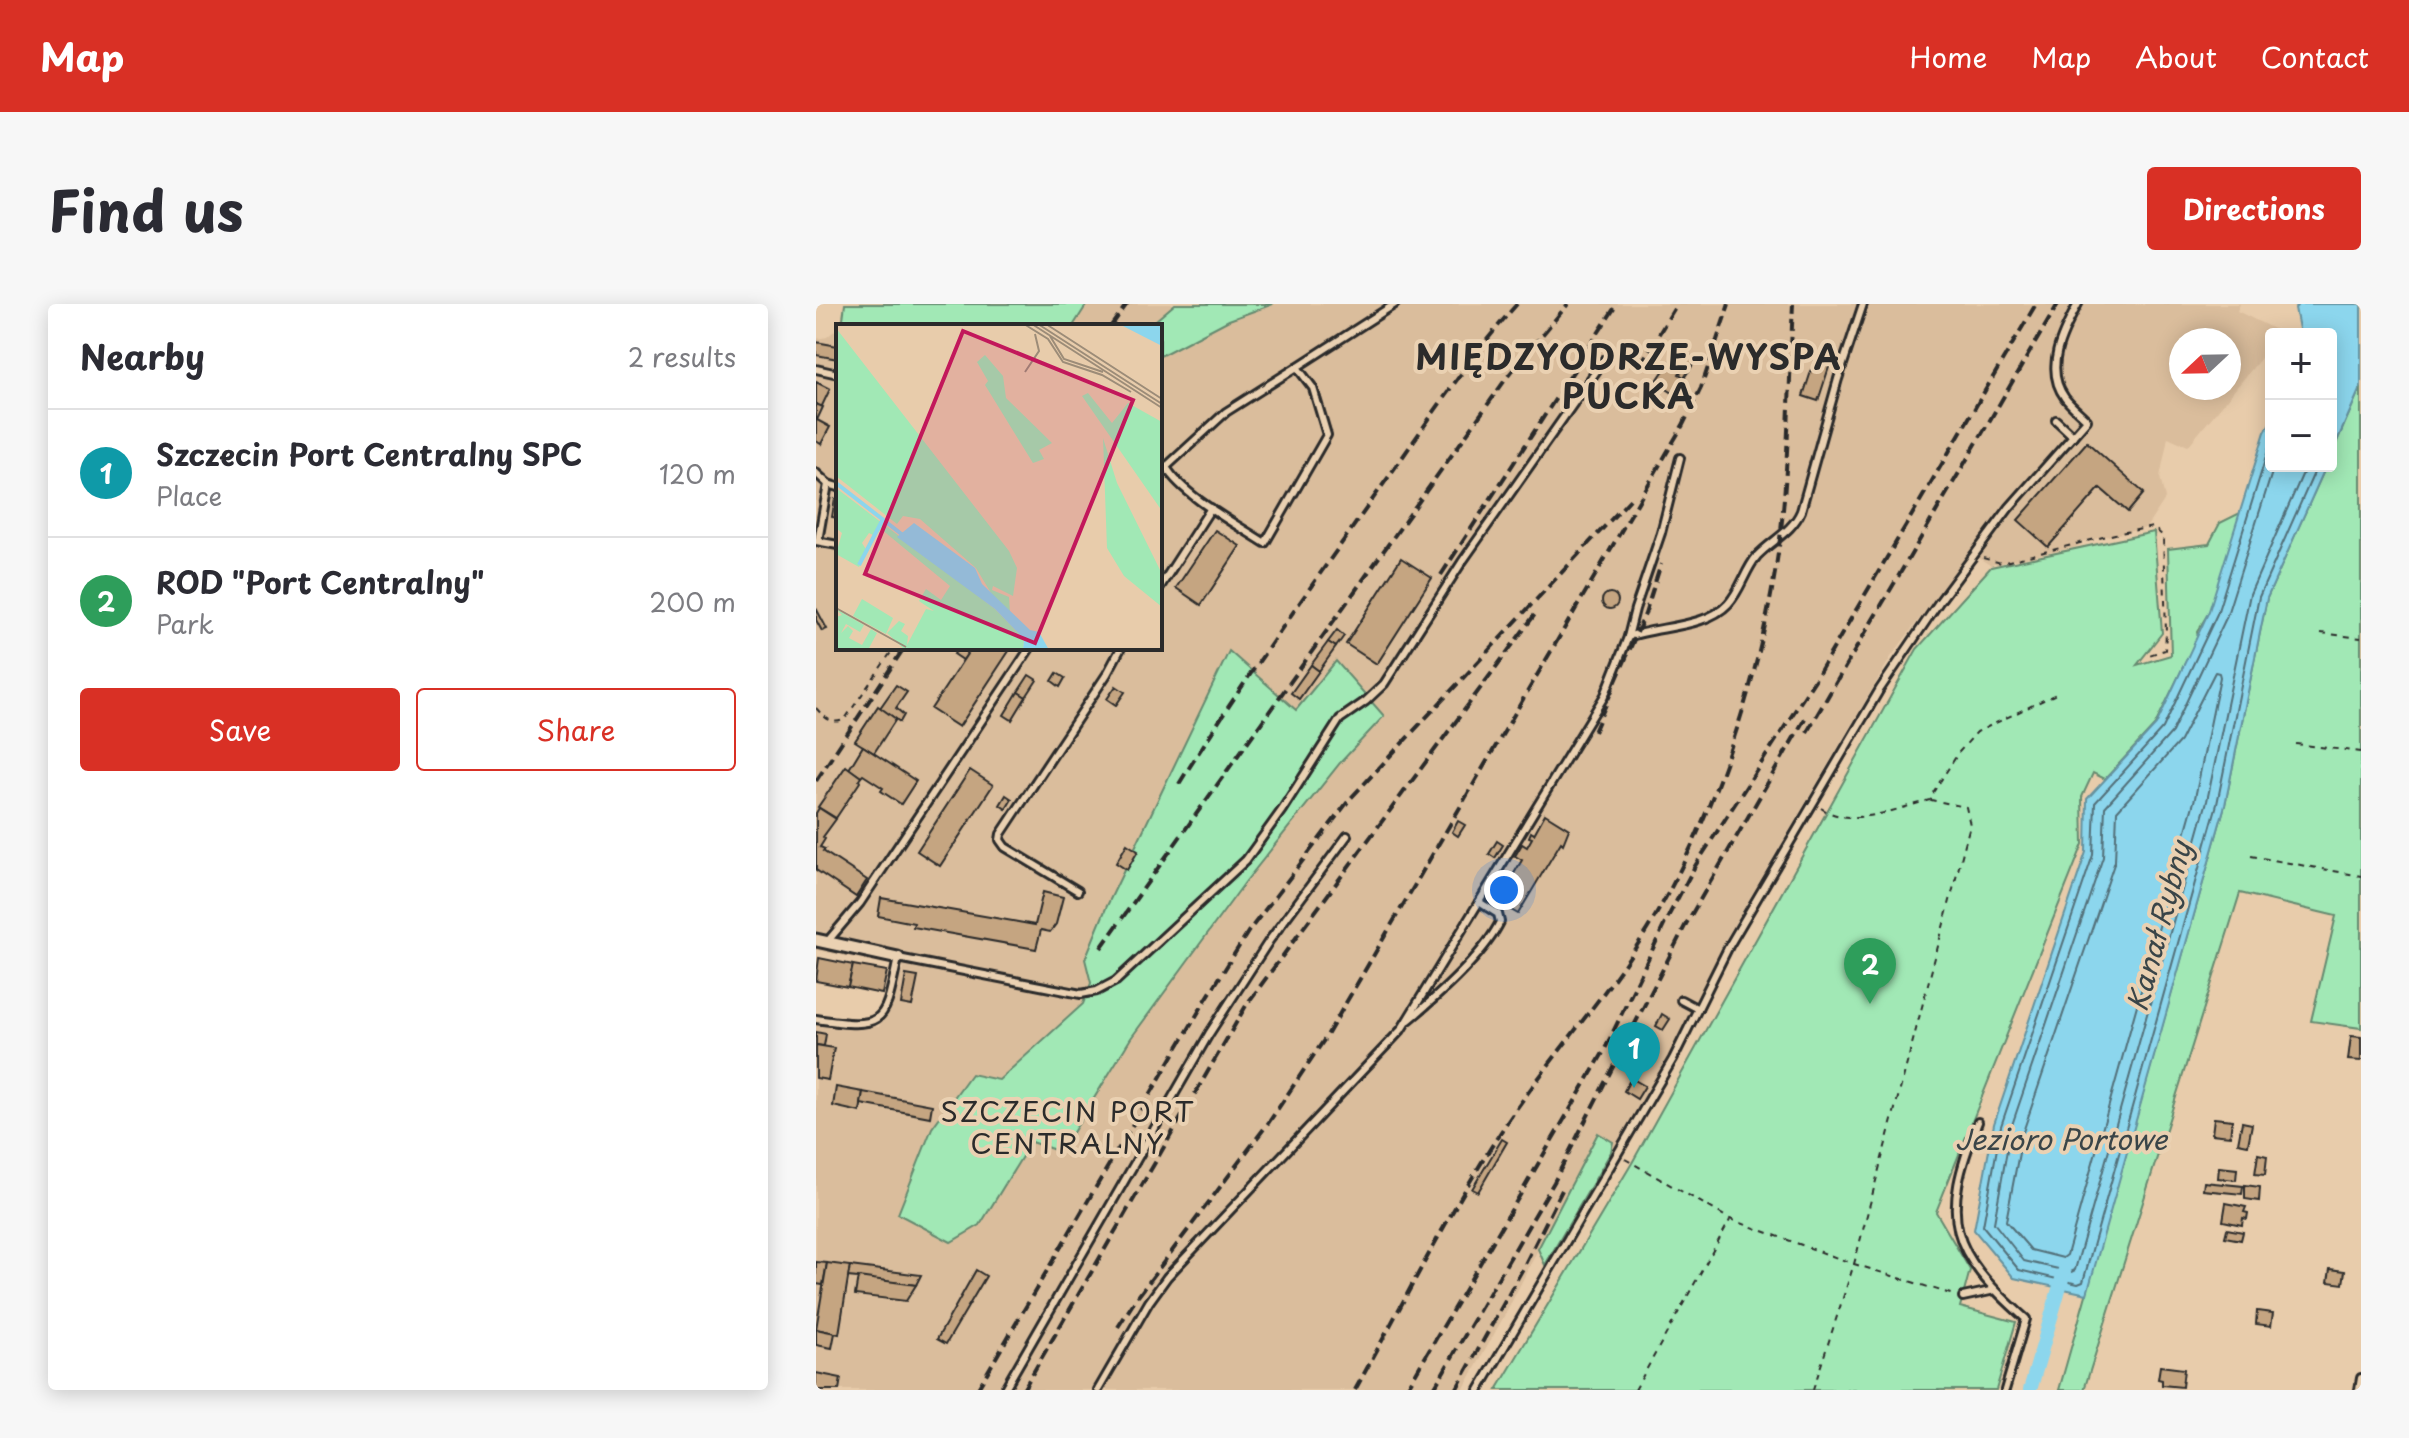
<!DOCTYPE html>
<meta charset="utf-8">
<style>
body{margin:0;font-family:"Playpen Sans",sans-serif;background:#f7f7f7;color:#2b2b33}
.controls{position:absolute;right:24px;top:24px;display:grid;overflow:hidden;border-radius:8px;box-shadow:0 4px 20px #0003}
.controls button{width:72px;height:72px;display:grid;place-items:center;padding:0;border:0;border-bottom:2px solid #e1e1e2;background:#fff;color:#2b2b33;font:40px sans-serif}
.compass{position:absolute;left:1353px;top:24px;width:72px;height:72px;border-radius:50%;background:#fff;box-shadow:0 4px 20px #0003;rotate:248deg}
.you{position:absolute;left:688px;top:586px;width:28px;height:28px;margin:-20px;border:6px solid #fff;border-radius:50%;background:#1a73e8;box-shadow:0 0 0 12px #1a73e833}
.badge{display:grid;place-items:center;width:52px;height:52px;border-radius:50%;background:#d93025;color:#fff;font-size:26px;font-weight:700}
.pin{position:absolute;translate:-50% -66px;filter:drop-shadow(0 2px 4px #0008)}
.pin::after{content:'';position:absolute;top:42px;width:28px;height:24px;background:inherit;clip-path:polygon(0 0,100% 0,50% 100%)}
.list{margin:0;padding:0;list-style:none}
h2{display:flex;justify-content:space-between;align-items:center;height:104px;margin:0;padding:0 32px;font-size:34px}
h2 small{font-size:26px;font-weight:400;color:#7c7c81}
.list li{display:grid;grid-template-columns:52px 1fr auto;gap:24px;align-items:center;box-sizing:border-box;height:128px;padding:0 32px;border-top:2px solid #e1e1e2}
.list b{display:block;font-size:30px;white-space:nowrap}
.list p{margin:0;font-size:26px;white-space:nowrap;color:#7c7c81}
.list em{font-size:26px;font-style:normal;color:#7c7c81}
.actions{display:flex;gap:16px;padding:24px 32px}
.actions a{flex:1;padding:18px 0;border:2px solid #d93025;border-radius:8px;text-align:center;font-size:28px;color:#d93025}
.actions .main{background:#d93025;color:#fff}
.map{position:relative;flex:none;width:1545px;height:1086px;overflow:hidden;border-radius:8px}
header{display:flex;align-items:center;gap:48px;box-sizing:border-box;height:112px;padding:0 40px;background:#d93025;color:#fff}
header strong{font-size:38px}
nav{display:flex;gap:44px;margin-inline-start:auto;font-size:28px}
.intro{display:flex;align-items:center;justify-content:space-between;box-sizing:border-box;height:192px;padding:0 48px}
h1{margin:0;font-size:56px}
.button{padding:20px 36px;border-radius:8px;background:#d93025;color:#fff;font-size:28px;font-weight:700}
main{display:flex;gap:48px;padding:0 48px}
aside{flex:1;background:#fff;border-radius:8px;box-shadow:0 4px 20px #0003}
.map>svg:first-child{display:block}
.built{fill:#dabd9c;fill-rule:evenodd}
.green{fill:#a1e8b5;stroke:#668a70;stroke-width:2}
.water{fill:#8cd6ed;stroke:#65929f;stroke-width:2}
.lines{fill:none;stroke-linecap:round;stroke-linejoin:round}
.shore{stroke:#526f79;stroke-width:2}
.canal{stroke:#8cd6ed;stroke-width:14}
.building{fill:#c5a581;stroke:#2b2b2b;stroke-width:2}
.service-casing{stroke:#2b2b2b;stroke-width:12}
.minor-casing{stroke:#2b2b2b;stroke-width:17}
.path{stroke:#2b2b2b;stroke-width:2;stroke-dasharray:6 6;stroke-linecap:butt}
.service{stroke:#ead1b2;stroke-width:6}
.minor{stroke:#ead1b2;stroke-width:11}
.rail{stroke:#2b2b2b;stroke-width:4;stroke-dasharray:12 6;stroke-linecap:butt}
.labels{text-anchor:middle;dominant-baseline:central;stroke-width:8;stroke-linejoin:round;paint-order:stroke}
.water-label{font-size:28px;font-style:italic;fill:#3a4548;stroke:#ead1b2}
.neighbourhood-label{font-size:28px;letter-spacing:2px;fill:#2b2b2b;stroke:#ead1b2}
.district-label{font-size:34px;font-weight:bold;letter-spacing:2px;fill:#2b2b2b;stroke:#ead1b2}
.inset-river{fill:none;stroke:#8cd6ed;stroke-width:4}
.inset-road{fill:none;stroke:#9c8c78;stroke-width:2}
.view{fill:#c2185b;fill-opacity:0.15;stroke:#c2185b;stroke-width:4}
.inset-edge{fill:none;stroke:#2b2b2b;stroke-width:4}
</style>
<header>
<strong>Map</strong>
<nav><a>Home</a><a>Map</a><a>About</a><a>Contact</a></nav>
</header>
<div class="intro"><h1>Find us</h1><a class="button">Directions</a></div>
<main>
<aside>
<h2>Nearby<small>2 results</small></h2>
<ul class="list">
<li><span class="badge" style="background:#0f9aa8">1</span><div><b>Szczecin Port Centralny SPC</b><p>Place</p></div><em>120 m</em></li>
<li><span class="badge" style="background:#2e9e5b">2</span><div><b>ROD &quot;Port Centralny&quot;</b><p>Park</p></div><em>200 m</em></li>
</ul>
<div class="actions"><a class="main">Save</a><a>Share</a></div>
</aside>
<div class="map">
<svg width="1545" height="1086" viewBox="0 0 1545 1086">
<rect width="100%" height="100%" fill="#e8ccab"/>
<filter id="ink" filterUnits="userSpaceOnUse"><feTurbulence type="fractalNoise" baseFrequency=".0125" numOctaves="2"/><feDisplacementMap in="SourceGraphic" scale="16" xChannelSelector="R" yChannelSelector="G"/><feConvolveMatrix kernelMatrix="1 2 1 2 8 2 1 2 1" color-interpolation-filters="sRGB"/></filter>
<g filter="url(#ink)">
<path class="built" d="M271 0H1424L1421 7 1466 29 1455 30V42L1372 142 1352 133 1344 173 1349 195 1330 224 1264 238 1260 243 1174 261 1153 248 1075 353 908 638 859 740 797 849 795 848 797 837 747 896 692 1005 647 1086H0V714L63 723 88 664 0 646V35L11 33 22 24V344H344V22H257ZM1365 36H1413V84H1365ZM155 770 183 776 215 837 164 921 135 938 82 910Z"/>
<g class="green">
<path d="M29 0H271L257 22H26Z"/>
<path d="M359 0H457L413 16 344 52V22H333Z"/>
<path d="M1545 82V724L1495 717 1520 612 1424 589 1268 1086H1243L1409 501 1451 294 1510 162H1515V151Z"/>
<path d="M1436 203 1413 299 1393 308 1381 328 1383 338 1369 359 1339 421 1289 475 1277 469 1266 493 1267 540 1120 908 1154 966 1144 1003 1200 1018 1180 1086H681L816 859 1101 345 1175 263 1338 228 1346 329 1321 361 1355 351 1352 245 1393 240 1404 219Z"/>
<path d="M413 347 480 406 520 357 568 412 524 459 430 577 315 734 245 848 215 838 164 921 135 938 82 910 116 824 155 770 183 776 267 700 275 679 269 655 290 604Z"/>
<path d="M782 829 797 838 795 848 729 961 722 945Z"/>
</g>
<g class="water">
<path d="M1483 0H1545V82L1515 151V30H1484L1479 4Z"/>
<path d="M1455 117V162H1510L1451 294 1409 501 1271 990 1198 974 1158 926 1178 820 1270 548 1271 495 1340 421 1393 307 1449 128Z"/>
</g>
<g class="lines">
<g class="shore">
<path d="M1455 137 1401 310 1347 424 1279 499 1277 551 1185 822 1167 922 1203 966 1262 980 1267 978 1401 500 1443 293 1501 162"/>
<path d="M1458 162 1410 314 1356 428 1289 503 1287 553 1195 824 1178 919 1208 957 1255 968 1259 966 1391 497 1434 290 1490 162"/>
<path d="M1399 368 1403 369 1404 373 1379 494 1251 951 1247 954 1215 946 1190 917 1207 828 1299 557 1301 507 1364 437Z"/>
</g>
<path class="canal" d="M1214 1086 1248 968"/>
</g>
<g class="building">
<path d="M0 38 22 42V55L0 51Z"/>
<path d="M867 46 880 56 868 74 863 70 867 64 859 58Z"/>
<path d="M1000 52 1015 57 1002 97 987 92Z"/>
<path d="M855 56 867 64 863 70 869 74 860 91 840 78Z"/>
<path d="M0 78 14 85 5 104 0 102Z"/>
<path d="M0 100 7 103 1 116 14 123 5 140 0 137Z"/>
<path d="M1271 138 1328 189 1312 208 1284 184 1232 243 1202 216Z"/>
<path d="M19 195H22V214L16 213Z"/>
<path d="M399 226 424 242 385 301 360 284Z"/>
<path d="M585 254 616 274 561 360 530 340Z"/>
<circle cx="794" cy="297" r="8"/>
<path d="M0 304 11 325 6 327 0 316Z"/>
<path d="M521 326 528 332 520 343 512 338Z"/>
<path d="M512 338 520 343 503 367 495 361Z"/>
<path d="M142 344H155L147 356 138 350Z"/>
<path d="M155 344H195L143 423 115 405Z"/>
<path d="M495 361 503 367 483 395 475 389Z"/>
<path d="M241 369 249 374 244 383 236 377Z"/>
<path d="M213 371 221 376 210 393 202 388Z"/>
<path d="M80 381 91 388 80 404 88 411 84 418 64 404Z"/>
<path d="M300 382 309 388 300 401 291 395Z"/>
<path d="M202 388 210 393 196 416 188 411Z"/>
<path d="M62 402 80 415 58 449 39 437Z"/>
<path d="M47 442 100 477 85 500 65 487 67 484 47 471 45 473 33 465Z"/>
<path d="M30 462 45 473 43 476 44 478 20 514 2 503Z"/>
<path d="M154 466 177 481 124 562 101 547Z"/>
<path d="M190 491 196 495 190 505 184 501Z"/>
<path d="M3 504 20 515 7 533 9 535 4 543 9 545 7 547 51 576 40 593 0 566V509Z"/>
<path d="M729 510 753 525 747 540 745 538 702 610 681 598 706 556 699 552 706 540 711 543 716 534 713 533 715 528 718 530Z"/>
<path d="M642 517 649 521 642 532 636 528Z"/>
<path d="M681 537 687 541 679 554 673 550Z"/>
<path d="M311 540 322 547 311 566 300 559Z"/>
<path d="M227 588 247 593 240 620 234 628 225 626 220 645 97 623 98 619 62 612 65 594 219 621Z"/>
<path d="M3 654 37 661 32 683 0 677Z"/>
<path d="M37 661 71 667 66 690 32 683Z"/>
<path d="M90 671 102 673 96 702 85 700Z"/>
<path d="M846 710 854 715 847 726 840 722Z"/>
<path d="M0 728 10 730 8 742 0 741Z"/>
<path d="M1535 732 1545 733V757L1532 756Z"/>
<path d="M0 741 18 744 12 776 0 774Z"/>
<path d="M815 774 829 782 821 795 808 787Z"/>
<path d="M20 783 47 788 44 808 17 802Z"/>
<path d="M47 788 116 801 114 813 45 800Z"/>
<path d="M1398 814 1416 816 1414 832 1396 830Z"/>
<path d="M1426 818 1436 820 1432 841 1422 839Z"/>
<path d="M686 835 691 838 662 888 656 885Z"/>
<path d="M1442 850 1451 852 1449 871 1439 870Z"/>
<path d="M1403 863 1421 865 1420 876 1402 874Z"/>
<path d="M1388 878 1427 882 1426 890 1387 886Z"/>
<path d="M1429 881 1444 883 1443 897 1429 895Z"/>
<path d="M1410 899 1430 903 1428 908 1432 909 1431 915 1427 914 1426 921 1407 917Z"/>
<path d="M1411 925 1427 928 1425 936 1409 933Z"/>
<path d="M0 958 11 959 7 981 0 980Z"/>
<path d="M11 959 34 962 23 1030 0 1025Z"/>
<path d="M34 962 105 971 100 981 42 974 32 973Z"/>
<path d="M1514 965 1529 967 1527 980 1512 978Z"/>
<path d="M160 966 170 972 130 1040 121 1035Z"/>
<path d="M42 973 100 981 90 997 39 991Z"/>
<path d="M1441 1007 1457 1009 1455 1022 1440 1020Z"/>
<path d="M0 1025 19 1029 16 1044 0 1041Z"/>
<path d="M1344 1062 1368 1065 1366 1083 1346 1081V1076L1342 1075Z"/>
<path d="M0 1069 25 1074 23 1086H0Z"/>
</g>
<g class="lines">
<defs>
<g id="service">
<path d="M481 63 497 84 511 131 449 239C420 220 367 192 350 163L410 108Z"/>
<path d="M481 63 579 0"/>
<path d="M0 65 22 70"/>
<path d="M1240 116 1257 132"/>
<path d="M0 169 12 180 22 183"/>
<path d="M0 237 22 241"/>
<path d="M2 237 12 180"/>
<path d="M344 283 395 204"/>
<path d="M812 333C841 322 890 324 912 300 925 286 929 266 941 252 956 236 976 228 985 207L1022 75 1047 0"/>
<path d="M262 587 189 543 184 536 185 530 291 370 305 344"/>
<path d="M11 638 44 599 214 344"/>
<path d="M865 696 882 705"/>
<path d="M0 715C71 726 68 719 82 654L265 690 281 687 300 677 430 556 466 506 524 415 550 397 568 380 646 258 788 56"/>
<path d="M593 716C623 691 667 652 684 618L682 610 663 598"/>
<path d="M1162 818C1123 915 1133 947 1210 1015L1189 1086"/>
<path d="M1147 993 1179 986"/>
<path d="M188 1086 393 730 453 637 531 532"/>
<path d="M282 1086 333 998 351 973 585 726 789 391 812 333 819 305 845 229 864 154"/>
<path d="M663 1086 857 755 913 642 1064 385 1123 298 1193 204 1271 116C1264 109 1255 102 1249 94 1227 64 1247 28 1262 0"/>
<path d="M1543 1086 1545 1074"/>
</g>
<path id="minor" d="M0 636 82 654"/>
</defs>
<use href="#service" class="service-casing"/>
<use href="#minor" class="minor-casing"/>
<g class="path">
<path d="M1167 254 1185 259 1299 230 1337 223 1347 232 1350 328 1349 346 1333 351"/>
<path d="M1505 329 1545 334"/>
<path d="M0 404C8 413 16 422 29 415L78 344"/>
<path d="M1480 440 1545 448"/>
<path d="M1005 504C1035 525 1082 504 1114 496"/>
<path d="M1435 552 1545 572"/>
<path d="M809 855 914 915 1038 960 1138 991"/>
<path d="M819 1086 914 916"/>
<path d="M997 1086 1038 960 1154 521 1150 503 1115 496 1116 490 1143 448 1161 428 1240 390"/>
</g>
<use href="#service" class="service"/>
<use href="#minor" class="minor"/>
<g class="rail">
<path d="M295 22 311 0"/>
<path d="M824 61 861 0"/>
<path d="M625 271 801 0"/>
<path d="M778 428 829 310 845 260"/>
<path d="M991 428 1242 0"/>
<path d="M0 477 88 344"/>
<path d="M363 480C426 378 497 280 566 182 610 121 651 56 701 0"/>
<path d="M285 644 692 72 752 0"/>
<path d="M302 1023 320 995 453 818 510 733 867 121 885 84 913 0"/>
<path d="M161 1086 389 697 432 628 534 495 818 191"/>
<path d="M207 1086 431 700 720 309"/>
<path d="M539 1086C588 998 633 907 688 823 729 761 779 705 820 643 866 573 900 492 925 412 943 355 956 295 964 235 973 158 973 78 977 0"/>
<path d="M590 1086 787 749 854 609 879 562 1000 374 1220 0"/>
<path d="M617 1086 738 878 870 620 991 411"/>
<path d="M640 1086 706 966 746 886"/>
</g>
</g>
</g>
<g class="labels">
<g class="water-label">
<text transform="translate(1342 622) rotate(-75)">Kanał Rybny</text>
<text x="1245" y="834">Jezioro Portowe</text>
</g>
<g class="neighbourhood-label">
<text x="252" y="806">SZCZECIN PORT<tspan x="252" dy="32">CENTRALNY</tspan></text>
</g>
<g class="district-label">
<text x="813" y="52">MIĘDZYODRZE-WYSPA<tspan x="813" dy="39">PUCKA</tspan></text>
</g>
</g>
<g transform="translate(20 20)">
<rect width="326" height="326" fill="#e8ccab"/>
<path d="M0 4 173 227 181 244 177 272 157 262 156 266 173 273 174 289 161 279 140 244 84 195 67 192 61 200 0 152ZM149 31 167 52 170 74 216 119 203 126 208 135 197 139 149 61 152 57 141 38ZM252 69 276 99 292 79 326 98V187L246 72ZM267 114 281 159 326 250V283L288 252 271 224ZM0 164 159 285 188 315 187 326H69L51 309 63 297 69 300 65 307 72 312 71 321 90 285 98 287 83 277 90 265 105 276 114 262 45 205 39 212 33 209 26 219 31 227 23 243 0 230 6 209 0 204ZM26 275 57 294 50 310 17 292ZM0 285 28 301 24 308 10 300 5 309 12 302 17 307 13 314 26 321 35 305 41 309 32 326H0V293L6 291Z" fill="#a1e8b5"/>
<path d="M283 0H326V22ZM78 199 139 244 146 260 194 306 203 308 213 326H187L188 315 159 285 61 213Z" fill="#8cd6ed"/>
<path class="inset-river" d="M0 159 68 212M23 241 47 195"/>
<path class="inset-road" d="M188 0 212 15 227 38 266 51 295 68M196 0 326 84M202 0 326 80M210 0 326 75M214 12 228 35 267 48M189 48 203 27 199 10M0 284 70 323"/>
<path class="view" d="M127 7 297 76 199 319 29 250Z"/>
<rect width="326" height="326" class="inset-edge"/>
</g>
</svg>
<div class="controls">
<button>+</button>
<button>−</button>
</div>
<svg class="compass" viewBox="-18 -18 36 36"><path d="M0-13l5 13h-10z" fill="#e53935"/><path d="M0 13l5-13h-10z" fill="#7c7c81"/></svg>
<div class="you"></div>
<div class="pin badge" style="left:818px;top:784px;background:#0f9aa8">1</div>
<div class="pin badge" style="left:1054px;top:700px;background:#2e9e5b">2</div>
</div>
</main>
